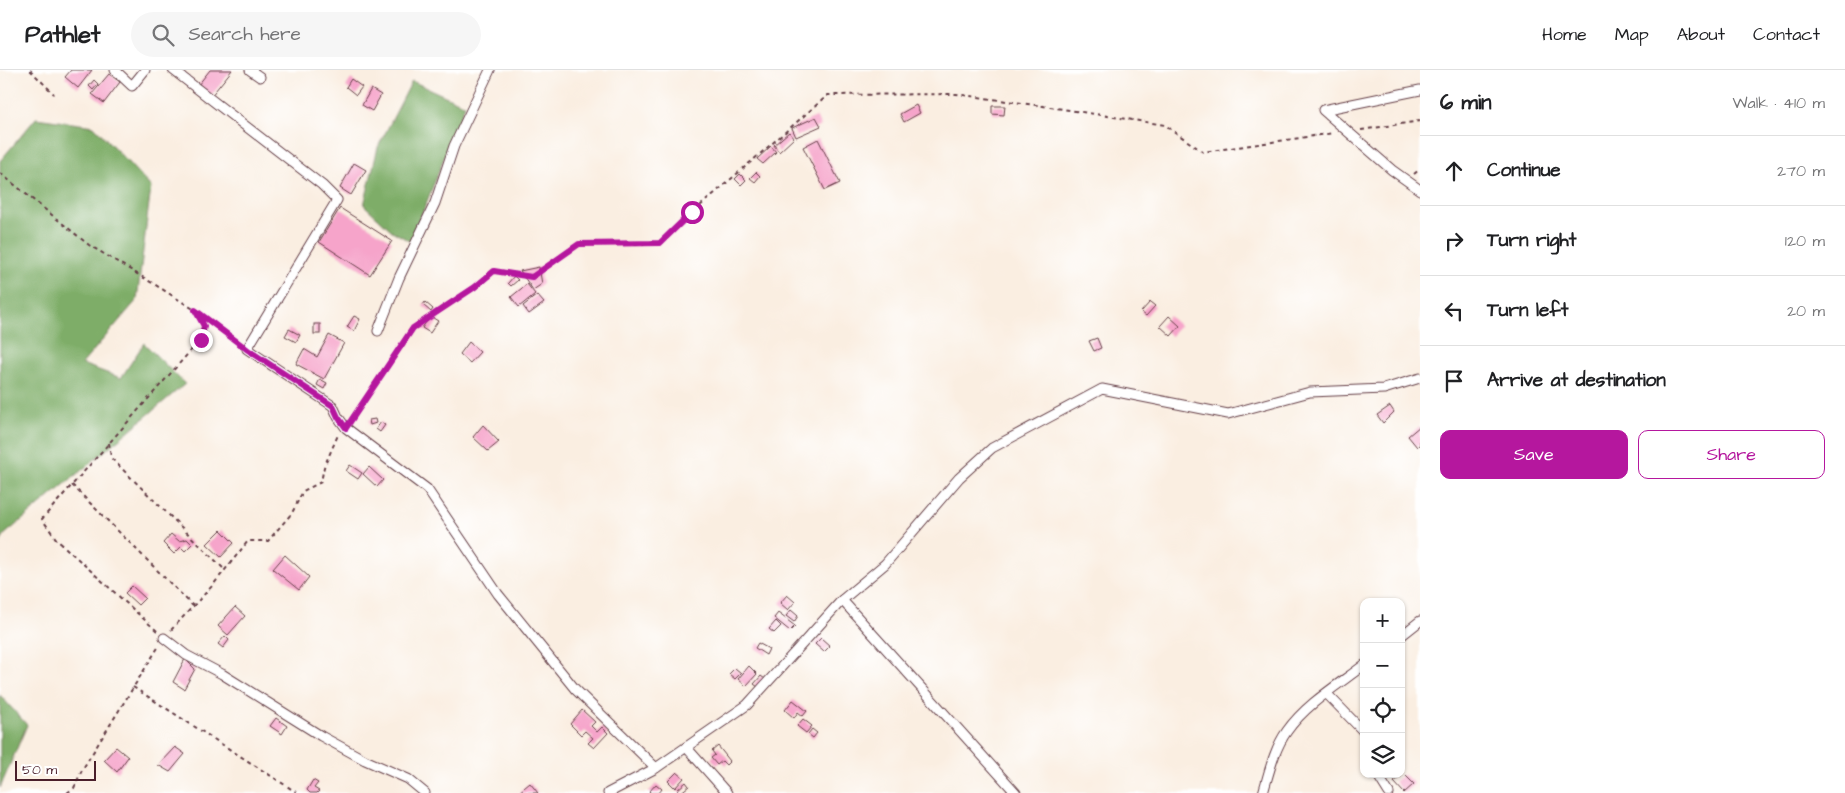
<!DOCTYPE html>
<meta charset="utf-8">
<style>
body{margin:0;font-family:"Architects Daughter",sans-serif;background:#f6f6f6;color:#202124}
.controls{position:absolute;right:15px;bottom:15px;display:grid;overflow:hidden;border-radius:10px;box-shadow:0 1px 4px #0004}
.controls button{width:45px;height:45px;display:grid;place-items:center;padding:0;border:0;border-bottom:1px solid #e0e0e0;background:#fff;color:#202124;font:25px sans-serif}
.scale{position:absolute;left:15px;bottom:12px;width:81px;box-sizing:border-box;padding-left:5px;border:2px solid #4a1f2b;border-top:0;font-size:14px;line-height:18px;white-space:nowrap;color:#4a1f2b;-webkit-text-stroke:4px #fff;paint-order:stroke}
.stop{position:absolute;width:15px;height:15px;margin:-11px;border:4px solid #b5179e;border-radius:50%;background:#fff}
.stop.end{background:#b5179e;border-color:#fff;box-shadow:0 1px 5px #0008}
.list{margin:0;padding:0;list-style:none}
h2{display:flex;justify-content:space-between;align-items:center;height:65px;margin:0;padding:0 20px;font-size:21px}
h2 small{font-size:16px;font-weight:400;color:#757577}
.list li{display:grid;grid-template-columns:32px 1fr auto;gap:15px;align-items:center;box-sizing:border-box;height:70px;padding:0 20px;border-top:1px solid #e0e0e0}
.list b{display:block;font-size:19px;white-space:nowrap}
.list em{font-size:16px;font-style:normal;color:#757577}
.actions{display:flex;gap:10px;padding:15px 20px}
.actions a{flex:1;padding:11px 0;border:1px solid #b5179e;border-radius:10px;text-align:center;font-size:18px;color:#b5179e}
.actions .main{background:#b5179e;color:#fff}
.icon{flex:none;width:28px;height:28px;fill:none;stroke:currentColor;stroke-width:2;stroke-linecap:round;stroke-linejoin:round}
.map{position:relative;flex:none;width:1420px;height:723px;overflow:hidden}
header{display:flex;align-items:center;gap:30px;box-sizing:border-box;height:70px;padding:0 25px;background:#fff;border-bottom:1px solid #e0e0e0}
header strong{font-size:24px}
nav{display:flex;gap:28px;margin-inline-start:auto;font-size:18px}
.search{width:350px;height:45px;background:#f6f6f6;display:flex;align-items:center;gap:12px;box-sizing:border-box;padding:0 18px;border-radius:28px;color:#757577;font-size:19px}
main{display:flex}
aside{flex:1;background:#fff}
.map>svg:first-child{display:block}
.forest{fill:#7ead68;stroke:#64664a}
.building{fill:#f6a4ca}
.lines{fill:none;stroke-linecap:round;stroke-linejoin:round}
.street-casing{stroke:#643e46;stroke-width:11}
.path{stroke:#643e46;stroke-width:2;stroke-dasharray:4 4;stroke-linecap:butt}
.street{stroke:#fff;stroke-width:9}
.route{stroke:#b5179e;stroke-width:6}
</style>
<header>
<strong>Pathlet</strong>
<div class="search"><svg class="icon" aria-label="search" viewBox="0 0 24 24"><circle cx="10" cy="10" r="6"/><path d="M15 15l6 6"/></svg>Search here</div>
<nav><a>Home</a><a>Map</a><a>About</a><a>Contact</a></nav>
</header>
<main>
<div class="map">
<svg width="1420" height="723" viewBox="0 0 1420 723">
<rect width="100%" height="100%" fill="#fff"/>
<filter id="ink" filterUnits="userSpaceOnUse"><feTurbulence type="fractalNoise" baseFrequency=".02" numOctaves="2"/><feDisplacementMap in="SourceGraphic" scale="10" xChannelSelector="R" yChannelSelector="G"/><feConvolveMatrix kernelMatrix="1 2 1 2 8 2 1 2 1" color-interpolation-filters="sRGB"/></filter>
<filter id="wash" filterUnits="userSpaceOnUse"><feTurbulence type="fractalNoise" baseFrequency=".0096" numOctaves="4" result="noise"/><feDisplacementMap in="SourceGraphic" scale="20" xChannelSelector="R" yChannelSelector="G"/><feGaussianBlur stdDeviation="1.12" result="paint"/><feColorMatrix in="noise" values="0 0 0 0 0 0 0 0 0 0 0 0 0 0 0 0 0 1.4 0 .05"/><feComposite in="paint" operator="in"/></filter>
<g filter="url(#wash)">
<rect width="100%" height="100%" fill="#faeee1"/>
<g class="forest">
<path d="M412 11 465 35 411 172 392 161 364 135 378 77Z"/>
<path d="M36 48 94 56 151 117 137 230 82 294 121 308 144 273 185 314 4 465 0 474V91Z"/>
<path d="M0 625 27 655 0 718Z"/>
</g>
<g id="blocks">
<g class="building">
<path d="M71 0H92L78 18 65 7Z"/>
<path d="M210 0H232L211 26 198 15Z"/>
<path d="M109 4 120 12 104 33 92 24Z"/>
<path d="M351 9 362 17 356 25 346 17Z"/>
<path d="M94 10 98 14 93 20 89 16Z"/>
<path d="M371 19 381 25 372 41 362 35Z"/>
<path d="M916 35 920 43 904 52 900 44Z"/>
<path d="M992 36H1005L1004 45 992 44Z"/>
<path d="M816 47 821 56 796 67 792 58Z"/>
<path d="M789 62 794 68 779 82 774 75Z"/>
<path d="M818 69 840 113 825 120 803 77Z"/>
<path d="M771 76 776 82 763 94 757 89Z"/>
<path d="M354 93 366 100 351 125 340 118Z"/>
<path d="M756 102 760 106 755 112 750 108Z"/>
<path d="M740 104 746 110 741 115 735 109Z"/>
<path d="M340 138 392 171 370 205 319 172Z"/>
<path d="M539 197 542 214 533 220 520 201Z"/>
<path d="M514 206 518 210 511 216 508 213Z"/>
<path d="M527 214 535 224 519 237 511 227Z"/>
<path d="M537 225 544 233 529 244 523 236Z"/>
<path d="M425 232 433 239 431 242 423 235Z"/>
<path d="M1150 232 1155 236 1146 246 1141 242Z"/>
<path d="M354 246 360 249 354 261 347 257Z"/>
<path d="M430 246 438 251 430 263 422 258Z"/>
<path d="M1169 246 1180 256 1171 266 1160 256Z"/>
<rect x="314" y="254" width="6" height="10"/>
<path d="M289 259 300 265 296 272 285 266Z"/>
<path d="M329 265 344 273 324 309 296 294 304 279 317 287Z"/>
<path d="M1097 268 1101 278 1094 281 1089 271Z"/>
<path d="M469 272 480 282 470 293 460 284Z"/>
<path d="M320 309 327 313 324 319 317 315Z"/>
<path d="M1390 336 1394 342 1383 353 1377 345Z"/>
<path d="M375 349 376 353 370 355 369 350Z"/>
<path d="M381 352 385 355 380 362 376 359Z"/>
<path d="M483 355 499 372 488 381 473 367Z"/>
<path d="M1420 356V374L1417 377 1408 366Z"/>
<path d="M350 395 362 403 358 409 346 401Z"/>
<path d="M369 397 383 410 377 417 363 404Z"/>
<path d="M221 460 234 473 221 487 207 474Z"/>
<path d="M171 464 179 471 187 469 192 474 185 481 181 477 174 484 163 473Z"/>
<path d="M285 485 309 507 299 520 273 499Z"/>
<path d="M132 516 145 528 138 535 125 523Z"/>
<path d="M787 525 795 532 788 540 780 533Z"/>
<path d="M235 537 245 546 228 565 218 556Z"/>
<path d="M791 540 798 546 794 552 786 546Z"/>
<path d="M778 543 795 556 790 561 774 548Z"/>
<path d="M776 551 781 556 774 563 769 559Z"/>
<path d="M225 566 229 570 223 578 218 574Z"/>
<path d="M821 568 830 576 824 582 815 574Z"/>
<path d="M758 573 769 579 766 585 755 578Z"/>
<path d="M185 589 195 599 184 619 173 612Z"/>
<path d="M749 596 757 604 746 616 738 609Z"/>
<path d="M735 598 741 603 735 609 729 604Z"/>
<path d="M761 606 765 609 758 617 754 614Z"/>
<path d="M793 630 807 641 803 646 798 642 794 648 785 640Z"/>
<path d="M582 640 595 652 591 656 597 662 602 657 608 663 594 678 588 673 593 668 585 661 581 665 570 654Z"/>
<path d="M276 648 287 656 282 664 270 656Z"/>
<path d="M803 649 812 656 806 663 797 656Z"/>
<path d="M812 659 817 663 813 668 808 664Z"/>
<path d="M718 676 730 691 726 695 722 691 717 695 711 688 715 685 712 681Z"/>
<path d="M116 677 128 687 117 702 104 690Z"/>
<path d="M175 677 185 684 170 702 158 695Z"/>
<path d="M677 702 684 708 675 718 668 711Z"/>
<path d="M1404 704 1414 714 1404 723 1394 712Z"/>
<path d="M313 710 318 713 314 718 319 721 317 723H310L307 720Z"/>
<path d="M686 712 689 716 680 723 677 720Z"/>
<path d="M530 713 538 723H518Z"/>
<path d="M656 714 662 719 659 723H650L649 722Z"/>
</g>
</g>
</g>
<g filter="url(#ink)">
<use href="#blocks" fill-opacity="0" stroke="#643e46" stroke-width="1"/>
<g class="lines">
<defs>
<g id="street">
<path d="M115 0 132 16 145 0"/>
<path d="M173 0 322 115 337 130 247 279 333 336 338 347 346 358 427 419 498 524 575 619 656 698"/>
<path d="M250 0 260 7"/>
<path d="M1420 20 1323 40 1392 100 1420 120"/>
<path d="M378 261 399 208 435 133 454 76 490 0"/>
<path d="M842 530 1016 723"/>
<path d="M1401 566 1420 551"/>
<path d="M164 568 186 585 222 604 321 666 365 690 408 709 425 723"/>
<path d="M1327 624 1364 662"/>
<path d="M686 677 727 723"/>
<path d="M1380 704 1379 707 1389 723"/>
<path d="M608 723 656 698 747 635 842 530 885 494 959 408 992 378 1102 319 1228 344 1310 322 1384 319 1420 308"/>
<path d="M1263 723C1269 703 1274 679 1287 661 1306 634 1338 615 1364 595"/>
</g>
</defs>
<use href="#street" class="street-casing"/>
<g class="path">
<path d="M30 0 54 24"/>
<path d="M1361 60 1420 51"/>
<path d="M0 103 89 175 154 214 195 240 240 274"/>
<path d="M1414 104 1420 99"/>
<path d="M352 349 413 258 475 217 494 201 532 207 579 174 660 173 693 142 828 25 956 24 1050 37 1165 55 1203 82 1334 63"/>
<path d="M109 373 111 388 225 500"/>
<path d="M72 415 193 536"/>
<path d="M171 560 213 515 248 471H268L292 443 303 421 321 412 324 397 338 365"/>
<path d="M157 561 57 470 42 449 201 269 204 256 195 240"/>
<path d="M133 617 296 722"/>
<path d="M67 723 74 718 82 700 159 576"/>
</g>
<use href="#street" class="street"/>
</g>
</g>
<g class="lines" filter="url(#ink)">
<path class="route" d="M201 270 204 256 195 240 248 280 333 336 338 347 346 358 413 258 475 217 494 201 532 207 579 174 660 173 692 142"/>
</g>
</svg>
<div class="controls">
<button>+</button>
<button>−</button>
<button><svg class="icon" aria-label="locate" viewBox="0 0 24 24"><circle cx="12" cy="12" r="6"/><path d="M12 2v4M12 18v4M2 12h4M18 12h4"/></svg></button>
<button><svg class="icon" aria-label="layers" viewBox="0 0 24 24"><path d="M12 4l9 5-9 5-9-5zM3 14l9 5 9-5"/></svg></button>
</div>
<div class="scale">50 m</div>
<div class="stop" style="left:692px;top:142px"></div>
<div class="stop end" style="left:201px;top:270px"></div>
</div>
<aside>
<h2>6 min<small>Walk · 410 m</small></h2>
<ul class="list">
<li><svg class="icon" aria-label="ahead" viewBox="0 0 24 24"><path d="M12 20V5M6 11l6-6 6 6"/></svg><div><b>Continue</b></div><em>270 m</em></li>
<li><svg class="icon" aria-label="right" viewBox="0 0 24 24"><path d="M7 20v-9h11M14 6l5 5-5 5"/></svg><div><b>Turn right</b></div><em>120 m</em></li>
<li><svg class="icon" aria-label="left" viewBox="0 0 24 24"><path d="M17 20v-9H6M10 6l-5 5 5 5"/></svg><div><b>Turn left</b></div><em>20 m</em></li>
<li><svg class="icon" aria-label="arrive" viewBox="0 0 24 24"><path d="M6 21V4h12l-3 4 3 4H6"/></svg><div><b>Arrive at destination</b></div></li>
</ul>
<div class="actions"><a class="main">Save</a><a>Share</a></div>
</aside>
</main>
